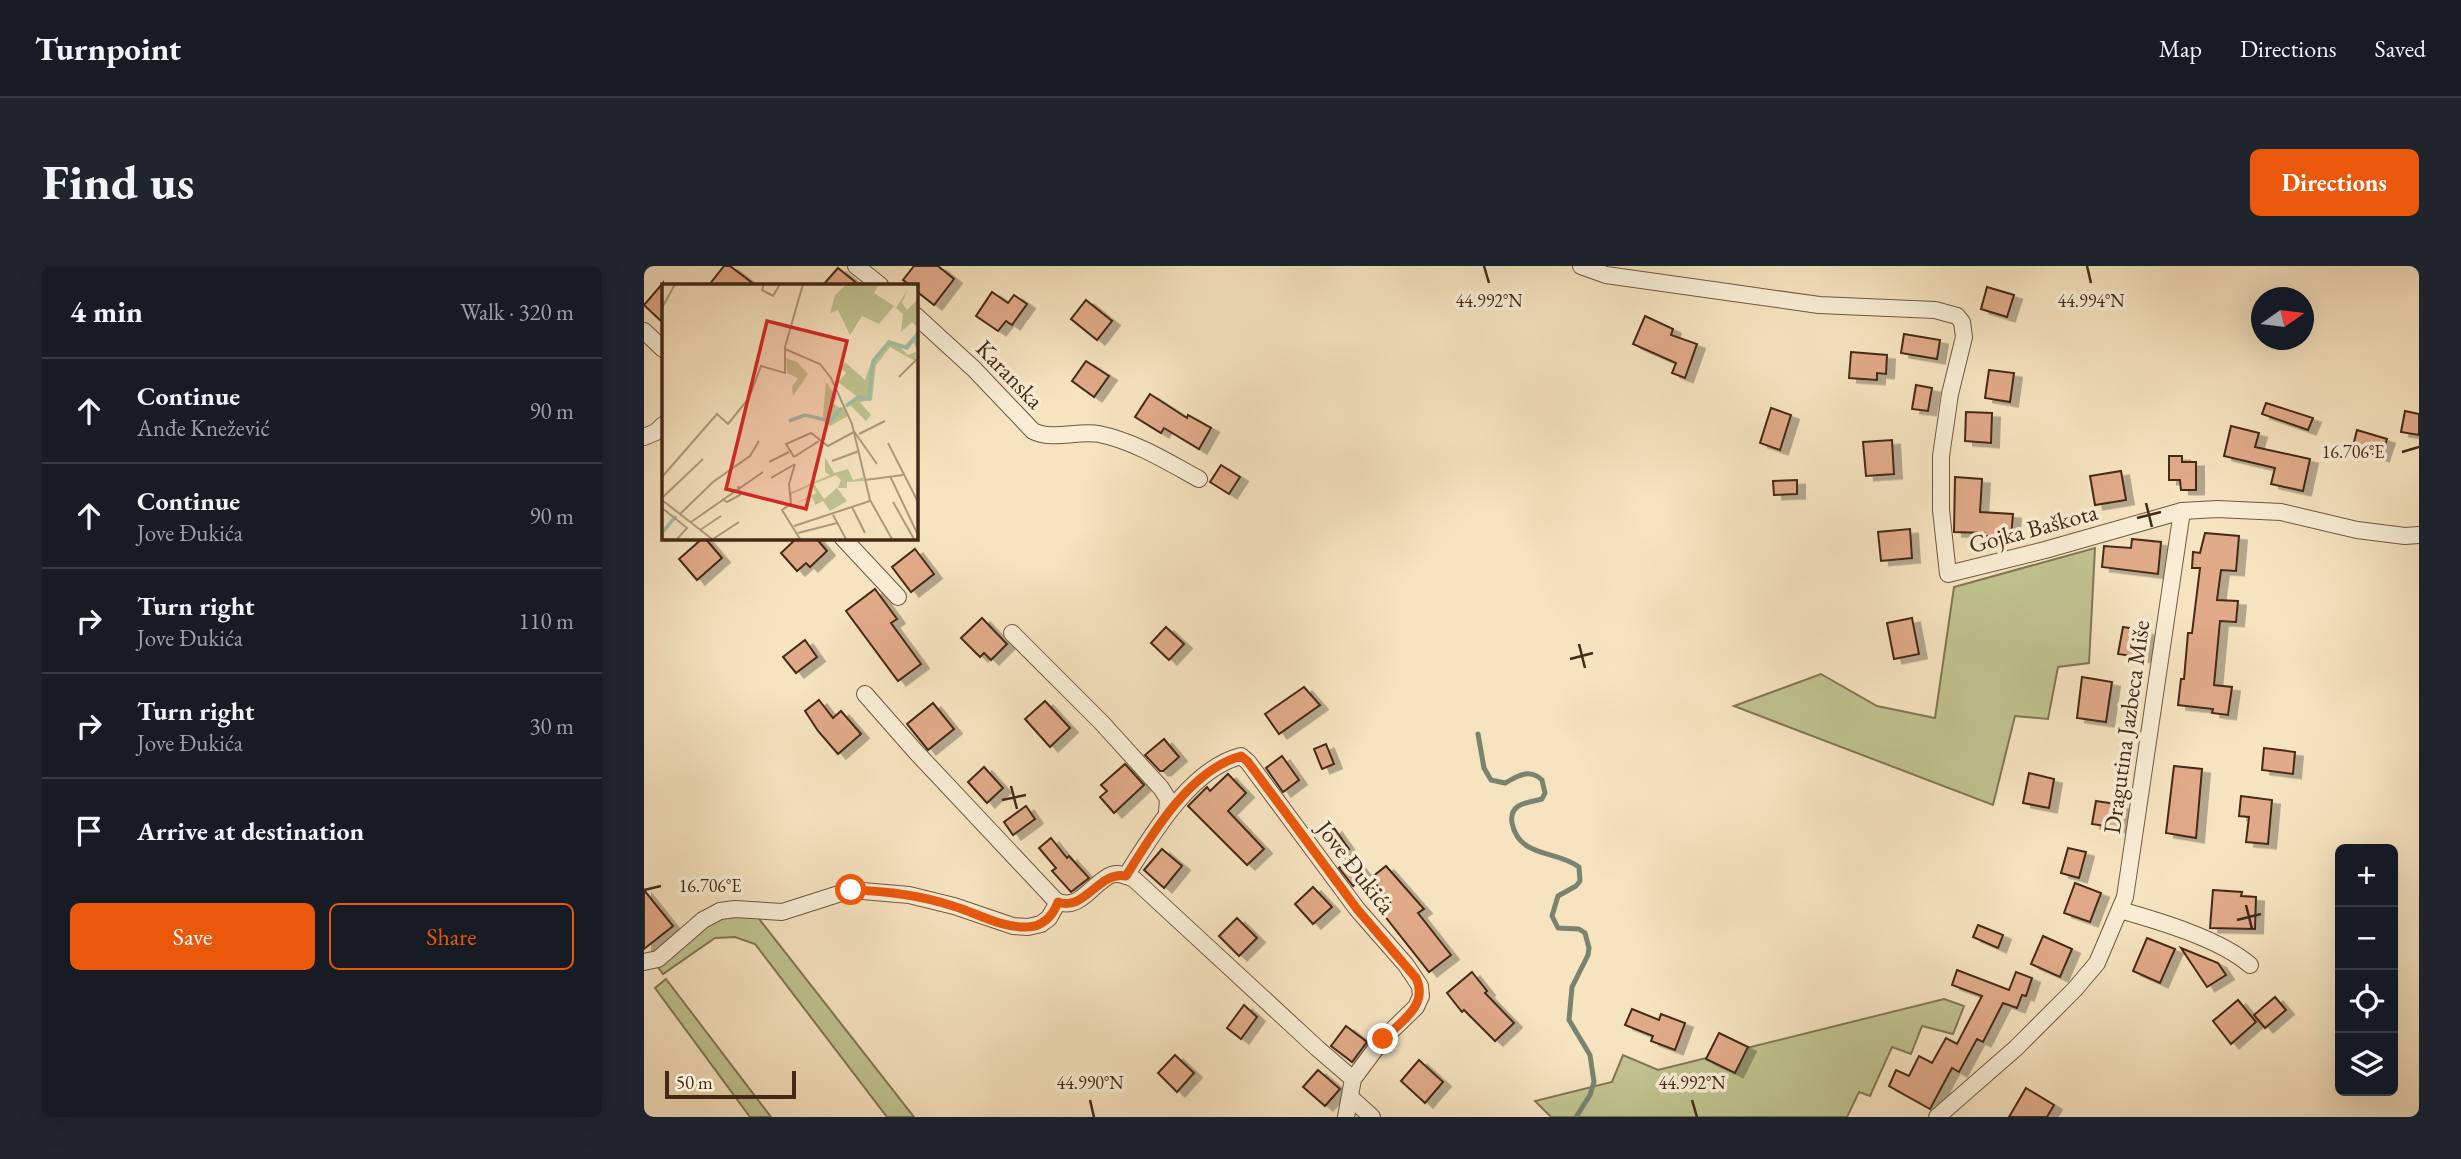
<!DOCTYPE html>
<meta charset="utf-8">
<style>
body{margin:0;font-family:"EB Garamond",serif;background:#20242c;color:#f1f3f6}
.controls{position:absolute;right:21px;bottom:21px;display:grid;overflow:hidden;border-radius:10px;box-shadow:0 7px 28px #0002}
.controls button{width:63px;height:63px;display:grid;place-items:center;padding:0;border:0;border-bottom:2px solid #363941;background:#171b24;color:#f1f3f6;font:35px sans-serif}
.compass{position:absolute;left:1607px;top:21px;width:63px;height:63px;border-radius:50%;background:#171b24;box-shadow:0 7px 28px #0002;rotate:76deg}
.scale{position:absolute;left:21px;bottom:18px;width:131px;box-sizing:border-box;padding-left:7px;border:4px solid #442917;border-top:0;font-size:19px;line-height:24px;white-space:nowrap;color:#442917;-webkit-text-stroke:5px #f9edd5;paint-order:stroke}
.stop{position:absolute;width:21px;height:21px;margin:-16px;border:5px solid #ea580c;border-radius:50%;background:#fff}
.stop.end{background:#ea580c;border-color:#fff;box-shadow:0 2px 7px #0008}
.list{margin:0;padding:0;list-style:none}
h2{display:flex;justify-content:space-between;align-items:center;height:91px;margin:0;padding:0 28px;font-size:30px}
h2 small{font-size:23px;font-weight:400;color:#9ea1a6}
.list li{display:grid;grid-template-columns:46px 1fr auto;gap:21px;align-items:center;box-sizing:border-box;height:105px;padding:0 28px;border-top:2px solid #363941}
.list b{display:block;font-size:26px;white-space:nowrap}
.list p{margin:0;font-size:23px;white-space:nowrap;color:#9ea1a6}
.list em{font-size:23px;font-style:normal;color:#9ea1a6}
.actions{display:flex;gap:14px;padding:21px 28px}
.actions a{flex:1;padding:16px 0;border:2px solid #ea580c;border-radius:10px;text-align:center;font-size:24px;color:#ea580c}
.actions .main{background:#ea580c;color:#fff}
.icon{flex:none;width:38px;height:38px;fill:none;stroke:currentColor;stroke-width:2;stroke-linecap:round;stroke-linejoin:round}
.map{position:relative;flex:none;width:1775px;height:851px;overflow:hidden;border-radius:10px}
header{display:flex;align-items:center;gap:42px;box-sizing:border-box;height:98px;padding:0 35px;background:#171b24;border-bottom:2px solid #363941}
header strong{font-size:33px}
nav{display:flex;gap:38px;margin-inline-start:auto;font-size:24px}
.intro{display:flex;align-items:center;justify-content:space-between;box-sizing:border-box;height:168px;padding:0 42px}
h1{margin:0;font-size:49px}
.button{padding:18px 32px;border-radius:10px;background:#ea580c;color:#fff;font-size:24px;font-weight:700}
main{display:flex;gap:42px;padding:0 42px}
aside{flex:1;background:#171b24;border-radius:10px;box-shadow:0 7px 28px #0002}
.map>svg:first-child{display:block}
.green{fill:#c0c390;stroke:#827654;stroke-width:2}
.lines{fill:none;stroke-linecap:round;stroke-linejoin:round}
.stream{stroke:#7a8370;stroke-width:5}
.building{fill:#e1aa89;stroke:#442917;stroke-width:2;filter:url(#shadow)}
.street-casing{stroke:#705841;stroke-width:18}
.street{stroke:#f9edd5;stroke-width:16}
.route{stroke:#ea580c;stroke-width:9}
.ticks{fill:none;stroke:#442917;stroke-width:2.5}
.labels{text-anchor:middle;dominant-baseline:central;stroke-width:7;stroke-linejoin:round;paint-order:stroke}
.street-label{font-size:24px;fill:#442917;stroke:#f9edd5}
.inset-river{fill:none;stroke:#9ebfab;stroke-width:3.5}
.inset-road{fill:none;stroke:#af997c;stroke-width:2}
.view{fill:#d62828;fill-opacity:0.15;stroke:#d62828;stroke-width:3.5}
.inset-edge{fill:none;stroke:#442917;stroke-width:3.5}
.ticks-label{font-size:18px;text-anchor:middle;fill:#442917;stroke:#f9edd5;stroke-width:7;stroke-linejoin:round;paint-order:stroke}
</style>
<header>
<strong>Turnpoint</strong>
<nav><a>Map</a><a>Directions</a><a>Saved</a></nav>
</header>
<div class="intro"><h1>Find us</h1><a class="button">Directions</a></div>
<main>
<aside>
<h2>4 min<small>Walk · 320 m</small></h2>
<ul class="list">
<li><svg class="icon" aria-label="ahead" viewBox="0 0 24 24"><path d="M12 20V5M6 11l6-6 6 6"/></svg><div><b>Continue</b><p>Anđe Knežević</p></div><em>90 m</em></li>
<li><svg class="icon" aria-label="ahead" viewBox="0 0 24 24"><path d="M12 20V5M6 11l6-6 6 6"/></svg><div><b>Continue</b><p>Jove Đukića</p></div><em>90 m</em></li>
<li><svg class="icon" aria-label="right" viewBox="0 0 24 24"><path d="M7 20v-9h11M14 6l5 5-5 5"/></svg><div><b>Turn right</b><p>Jove Đukića</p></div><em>110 m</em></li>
<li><svg class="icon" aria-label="right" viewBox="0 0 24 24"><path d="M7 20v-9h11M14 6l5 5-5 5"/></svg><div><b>Turn right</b><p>Jove Đukića</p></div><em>30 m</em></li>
<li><svg class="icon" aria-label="arrive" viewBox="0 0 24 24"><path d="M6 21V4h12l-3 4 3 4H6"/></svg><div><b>Arrive at destination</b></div></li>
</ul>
<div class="actions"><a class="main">Save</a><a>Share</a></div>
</aside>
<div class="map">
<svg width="1775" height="851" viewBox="0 0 1775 851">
<defs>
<filter id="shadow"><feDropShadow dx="8" dy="4.5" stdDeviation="0" flood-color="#0004"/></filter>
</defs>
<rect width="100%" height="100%" fill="#f6e3bf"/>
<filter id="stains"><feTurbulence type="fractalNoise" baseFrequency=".00286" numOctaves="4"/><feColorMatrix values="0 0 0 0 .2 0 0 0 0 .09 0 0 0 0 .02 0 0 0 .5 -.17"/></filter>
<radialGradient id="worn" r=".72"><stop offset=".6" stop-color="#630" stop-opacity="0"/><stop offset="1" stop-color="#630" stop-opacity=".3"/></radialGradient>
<g class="green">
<path d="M1451 282 1445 397 1414 401 1404 453 1371 450 1349 539 1090 440 1177 408 1233 440 1291 452 1310 321Z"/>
<path d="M112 649 270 851H243L111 678 91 671 71 672 19 708 11 697 69 653Z"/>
<path d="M22 713 127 851H106L11 722Z"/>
<path d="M1300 733 1320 740 1309 768 1278 760 1267 788 1248 781 1226 830 1215 826 1203 851H907L891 835 968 816 979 789 1014 804Z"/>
</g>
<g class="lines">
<path class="stream" d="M834 468 840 502 847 514 861 517C874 510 885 502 898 514L901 527 898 533C883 537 865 537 868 557 875 592 912 584 935 601L936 615 932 620 914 630 908 650 914 662 935 663 941 667 945 682 944 689 928 721 925 754 946 789 950 816 946 829 932 851"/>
</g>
<g class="building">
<path d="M80 0H86L111 19H65Z"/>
<path d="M270 0H294L310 13 290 39 271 24V19H266L259 14Z"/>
<path d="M194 2 215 19H179Z"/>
<path d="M19 17V57L0 39Z"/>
<path d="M1343 21 1370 29 1363 51 1337 43Z"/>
<path d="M348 26 364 37 370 29 383 38 368 59 362 55 354 65 332 50Z"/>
<path d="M442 34 468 55 453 74 427 53Z"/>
<path d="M1001 50 1029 63 1027 69 1053 78 1041 112 1028 107 1032 97 989 78Z"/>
<path d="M1260 68 1296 74 1293 93 1257 87Z"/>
<path d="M1207 86 1243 89 1242 108 1233 107V114L1205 112Z"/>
<path d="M442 95 465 110 450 131 428 115Z"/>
<path d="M1345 104 1370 107 1366 136 1341 132Z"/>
<path d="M1272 119 1288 122 1284 145 1268 143Z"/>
<path d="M506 128 543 152 544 149 567 162 555 183 520 162 517 167 491 151Z"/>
<path d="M1622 137 1669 152 1664 164 1618 148Z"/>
<path d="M1127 142 1147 149 1136 184 1116 177Z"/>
<path d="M1761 145 1775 148V169L1757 166Z"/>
<path d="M1322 146 1348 147 1347 177 1321 175Z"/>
<path d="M1587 160 1615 167 1611 181 1666 193 1659 225 1627 218 1631 202 1580 190Z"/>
<path d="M1713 164 1743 173 1737 191 1709 180Z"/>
<path d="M1248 174 1250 208 1222 210 1219 176Z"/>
<path d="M1525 190H1538V196H1552V224H1537L1536 214H1525Z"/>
<path d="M577 199 596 211 585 228 566 216Z"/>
<path d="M1477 205 1482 234 1451 239 1446 210Z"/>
<path d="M1311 211 1338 213 1336 246 1369 248 1367 272 1339 270 1340 267 1310 266Z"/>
<path d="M1153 214V228L1130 229 1129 215Z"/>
<path d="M1266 263 1268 292 1237 295 1234 266Z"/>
<path d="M1561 267 1595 270 1592 305 1577 304 1573 334 1594 335 1592 356 1576 355 1570 419 1588 421 1584 449 1568 447 1569 443 1534 439 1537 413H1540L1544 367H1548L1556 302H1548L1549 286 1556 287Z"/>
<path d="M60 271 78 292 53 314 35 293Z"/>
<path d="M154 271H171L183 285 166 301 162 297 153 305 137 287Z"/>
<path d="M1488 273 1517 276 1514 308 1458 301 1460 280 1487 282Z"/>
<path d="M271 283 290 308 267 326 248 301Z"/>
<path d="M231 323 253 353 247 357 277 398 254 415 202 345Z"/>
<path d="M338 352 363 378 347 394 340 387 336 391 317 372Z"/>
<path d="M1268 352 1275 388 1250 393 1243 357Z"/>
<path d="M522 361 540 378 525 394 507 377Z"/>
<path d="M1479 361 1505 365 1501 392 1474 388Z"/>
<path d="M161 374 173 391 152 407 139 391Z"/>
<path d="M1438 411 1468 416 1462 456 1433 452Z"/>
<path d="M660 421 676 439 635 468 621 448Z"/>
<path d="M175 434 189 452 197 445 217 468 194 488 174 465 161 445Z"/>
<path d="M401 435 426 462 406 481 381 453Z"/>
<path d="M289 437 310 463 284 484 263 458Z"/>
<path d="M520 473 535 491 519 505H516L501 489Z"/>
<path d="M682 478 690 498 678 503 670 483Z"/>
<path d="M1620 482 1651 486 1649 508 1618 504Z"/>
<path d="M638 490 655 514 639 526 622 502Z"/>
<path d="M481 498 500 519 470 547 456 531 463 525 457 519Z"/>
<path d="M1530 500 1558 503 1552 572 1522 567Z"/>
<path d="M340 501 359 522 343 537 324 516Z"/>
<path d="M1385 507 1410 513 1405 542 1379 537Z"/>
<path d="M584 508 602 527 584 545 620 583 603 599 544 540 563 521 566 525Z"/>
<path d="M1597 530 1628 534 1624 578 1602 576 1605 551 1595 550Z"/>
<path d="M1452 535 1479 539 1475 562 1448 558Z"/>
<path d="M382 540 391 553 369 569 360 556Z"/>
<path d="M690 562 705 583 696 591 679 571Z"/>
<path d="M407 572 423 592 425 590 445 612 427 626 408 605 412 602 395 582Z"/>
<path d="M1424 582 1442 586 1435 612 1417 607Z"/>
<path d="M518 583 538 600 520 622 500 604Z"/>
<path d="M708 591 722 609 709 620 695 602Z"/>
<path d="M742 600 780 643 774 647 807 689 785 706 736 644 746 636 727 612Z"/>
<path d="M1431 617 1457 627 1446 656 1420 647Z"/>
<path d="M669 621 688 641 669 658 651 638Z"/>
<path d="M0 624 29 660 0 683Z"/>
<path d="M1569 624 1598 626 1597 630 1612 631 1611 663 1566 662Z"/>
<path d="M593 652 613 672 595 690 575 670Z"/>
<path d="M1334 659 1359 669 1354 682 1329 671Z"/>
<path d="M1399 670 1428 683 1416 711 1387 698Z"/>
<path d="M1503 672 1531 683 1516 717 1489 705Z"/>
<path d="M1537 682 1574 697 1582 709 1563 721Z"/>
<path d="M1313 704 1365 724 1372 706 1388 712 1382 730 1378 729 1373 742 1359 737 1339 776 1333 773 1315 806 1308 802 1286 843 1245 820 1252 804 1265 810 1275 790 1288 797 1302 772 1313 778 1338 730 1308 719Z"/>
<path d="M828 706 843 725 841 727 870 757 851 775 820 744 818 746 803 727Z"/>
<path d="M1631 731 1642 744 1621 762 1610 749Z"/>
<path d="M1594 734 1612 756 1587 778 1569 755Z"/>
<path d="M600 739 613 751 597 773 583 762Z"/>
<path d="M988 743 1015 754 1017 748 1041 757 1031 784 1007 775 1009 770 981 759Z"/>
<path d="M702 760 723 776 708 796 687 780Z"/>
<path d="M1075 767 1104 781 1091 807 1062 793Z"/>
<path d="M531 789 550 807 533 826 514 807Z"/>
<path d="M775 794 799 816 781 837 757 815Z"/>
<path d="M674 804 696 823 681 840 659 821Z"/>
<path d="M1382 822 1410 839 1403 851H1365Z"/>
</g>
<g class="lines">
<defs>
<g id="street">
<path d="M212 0 236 19"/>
<path d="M937 0 962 9 1083 26 1175 39 1291 44 1313 50 1318 56 1320 71 1306 128 1297 190V244L1304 308 1401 284 1538 245 1573 243 1637 246 1713 264 1761 270 1775 269"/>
<path d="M271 49 330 103 389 165C408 175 434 164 455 168 490 175 524 196 555 213"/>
<path d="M0 65 19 83"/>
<path d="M0 171 12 166 19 159"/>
<path d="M198 271 254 331"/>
<path d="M368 367 458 457 517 522 524 533 523 546"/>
<path d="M221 428 272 486 412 635C436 646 448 617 467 609 474 606 483 610 490 613L673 782 709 813"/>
<path d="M482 610C508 569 546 503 597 490L604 496 713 643 762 699 776 720 777 730 772 741 739 773 709 813 702 851"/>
<path d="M1476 644C1515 655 1576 673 1606 699"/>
<path d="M0 696 14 693 59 654 76 645 91 643 138 646 207 624 265 629 310 640 369 660 384 661 397 658 405 652 414 636"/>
<path d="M707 832 728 851"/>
<path d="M1293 851 1372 782 1431 723 1453 697 1481 631 1538 245"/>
</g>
</defs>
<use href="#street" class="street-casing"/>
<use href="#street" class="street"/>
</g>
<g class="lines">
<path class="route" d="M207 624C242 625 276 629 309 640 333 647 357 662 383 661 398 661 409 650 414 636 441 646 455 604 482 610 508 568 546 504 597 490L604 496 713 643 772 712C785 739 757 756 739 773"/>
</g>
<path class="ticks" d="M840 0 845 17M1443 0 1447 17M1758 186 1775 181M1502 237 1508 261M1493 252 1517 246M935 378 941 402M926 393 949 387M367 520 373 543M358 534 382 529M0 624 17 620M1602 639 1608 663M1593 654 1617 648M446 834 450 851M1048 834 1053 851"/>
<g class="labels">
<g class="street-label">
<text transform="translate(366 108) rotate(46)">Karanska</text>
<text transform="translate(1389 262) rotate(-15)">Gojka Baškota</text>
<text transform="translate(1482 461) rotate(-82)">Dragutina Jazbeca Miše</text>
<text transform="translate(712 601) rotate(52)">Jove Đukića</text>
</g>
</g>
<g transform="translate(18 18)">
<rect width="256" height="256" fill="#f6e3bf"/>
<path d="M185 0H217L212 9 232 22 217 40 200 32 188 51 176 26 168 29 173 11ZM246 5 240 19 245 26 255 16V43L250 38 239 48 241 30 234 24ZM255 48V65L252 59 239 64 246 71 254 68 253 77 228 63 214 81 210 116 198 118 209 131 204 137 188 121 197 114 176 98 184 89 179 84 183 78 203 96 210 76 226 56 243 61ZM124 74 135 78 146 90 131 112 130 103 136 94 125 89ZM164 98 175 114 171 119 179 125 182 122 186 132 168 142 163 140 161 131ZM163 173 172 189 186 185 191 196 202 193 203 197 185 198V204H176L179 196 174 191 152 200 162 215 175 204 185 217 168 227 161 217 153 221 150 213 132 220 154 209 150 201 130 210 129 220 127 209 168 191 163 188Z" fill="#c0c390"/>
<path class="inset-river" d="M184 122 196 113 207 115 211 77 227 58 245 64 256 49M127 137 143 131 168 137 180 124M0 249 14 232"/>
<path class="inset-road" d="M102 0 100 6 111 12 118 0M0 24 13 0M123 65 158 80 169 94 190 140 208 216 230 255M237 93 256 74M191 146 215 180M197 150 223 137M226 159 256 218M132 173 124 160 149 149 166 162 192 148M132 173 157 157M170 177 197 167M107 178 127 168M133 180 127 200 129 220 120 226 138 255M228 192 256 251M0 193 55 130 66 140 87 114 99 82 123 89V63L141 0M109 194 133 180M203 196 241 191M0 214 41 175M60 215 65 218 78 211 76 202M0 216 50 255M231 218 252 255M190 223 203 249M0 224 25 244 15 255M18 230 51 198 88 172 97 157M171 231 184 255M29 238 101 188M132 242 208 217M38 246 59 232M136 249 175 239M51 255 77 238"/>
<path class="view" d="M105 37 185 57 144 225 64 205Z"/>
<rect width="256" height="256" class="inset-edge"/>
</g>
<g class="ticks-label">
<text x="845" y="41">44.992°N</text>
<text x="1447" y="41">44.994°N</text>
<text x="1709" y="192">16.706°E</text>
<text x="66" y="626">16.706°E</text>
<text x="446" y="823">44.990°N</text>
<text x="1048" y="823">44.992°N</text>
</g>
<rect width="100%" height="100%" filter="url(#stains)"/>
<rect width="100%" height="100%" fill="url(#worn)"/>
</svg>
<div class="controls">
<button>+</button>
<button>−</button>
<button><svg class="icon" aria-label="locate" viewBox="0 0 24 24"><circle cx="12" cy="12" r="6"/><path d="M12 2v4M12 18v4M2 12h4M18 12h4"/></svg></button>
<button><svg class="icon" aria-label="layers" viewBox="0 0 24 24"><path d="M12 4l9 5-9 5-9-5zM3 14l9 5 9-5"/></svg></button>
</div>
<svg class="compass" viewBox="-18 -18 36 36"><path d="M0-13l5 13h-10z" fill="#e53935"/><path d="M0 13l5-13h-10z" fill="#9ea1a6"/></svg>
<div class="scale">50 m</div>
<div class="stop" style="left:207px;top:624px"></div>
<div class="stop end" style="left:739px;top:773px"></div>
</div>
</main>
